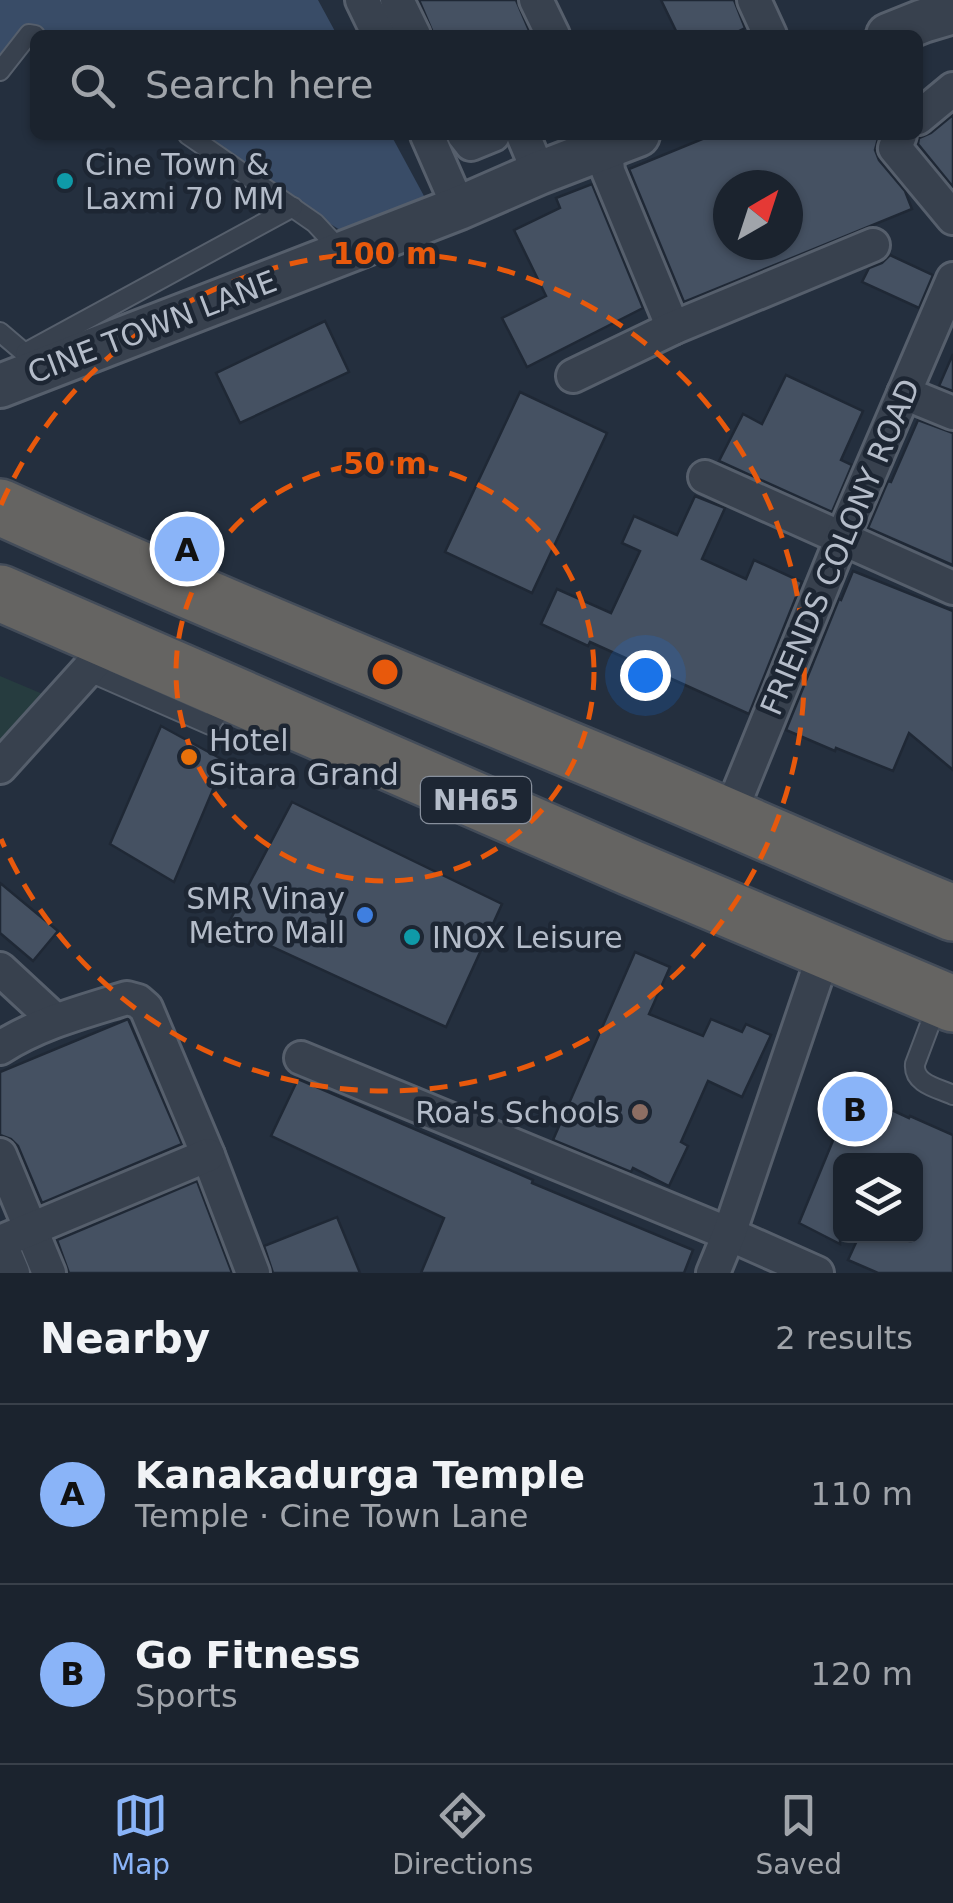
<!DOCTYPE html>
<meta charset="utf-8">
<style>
body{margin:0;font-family:"DejaVu Sans",sans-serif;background:#242b36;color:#f1f3f6}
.controls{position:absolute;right:30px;bottom:30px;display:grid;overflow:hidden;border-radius:15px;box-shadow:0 2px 8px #0004}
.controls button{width:90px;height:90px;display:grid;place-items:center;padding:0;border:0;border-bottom:2px solid #39404a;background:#1b232e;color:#f1f3f6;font:50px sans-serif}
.compass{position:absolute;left:713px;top:170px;width:90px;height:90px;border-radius:50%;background:#1b232e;box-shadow:0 2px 8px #0004;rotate:39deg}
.you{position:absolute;left:645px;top:675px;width:35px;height:35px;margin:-25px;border:8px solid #fff;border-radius:50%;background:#1a73e8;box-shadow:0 0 0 15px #1a73e833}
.badge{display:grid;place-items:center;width:65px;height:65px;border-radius:50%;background:#8ab4f8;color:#111;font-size:32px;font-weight:700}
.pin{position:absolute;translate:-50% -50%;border:5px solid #fff;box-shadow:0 2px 10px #0006}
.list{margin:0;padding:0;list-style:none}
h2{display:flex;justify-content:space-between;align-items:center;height:130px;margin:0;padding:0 40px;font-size:42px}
h2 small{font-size:32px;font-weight:400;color:#a0a4aa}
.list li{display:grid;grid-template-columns:65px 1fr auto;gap:30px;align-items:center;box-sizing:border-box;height:180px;padding:0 40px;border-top:2px solid #39404a}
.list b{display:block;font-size:38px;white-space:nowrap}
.list p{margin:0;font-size:32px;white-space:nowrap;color:#a0a4aa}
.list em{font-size:32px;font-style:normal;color:#a0a4aa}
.icon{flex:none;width:55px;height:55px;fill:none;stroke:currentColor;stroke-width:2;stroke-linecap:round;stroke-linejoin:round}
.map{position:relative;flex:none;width:953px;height:1273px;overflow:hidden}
.search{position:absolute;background:#1b232e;box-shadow:0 2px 8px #0004;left:30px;right:30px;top:30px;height:110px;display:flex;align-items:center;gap:25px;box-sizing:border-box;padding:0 35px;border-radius:15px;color:#a0a4aa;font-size:38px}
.sheet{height:490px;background:#1b232e}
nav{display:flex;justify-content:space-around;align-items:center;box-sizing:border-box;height:140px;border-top:2px solid #39404a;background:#1b232e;font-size:28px;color:#a0a4aa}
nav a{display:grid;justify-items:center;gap:5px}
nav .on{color:#8ab4f8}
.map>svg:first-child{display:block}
.green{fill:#263c3f}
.water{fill:#394c67}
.building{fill:#455162;stroke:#1f2835;stroke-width:2.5;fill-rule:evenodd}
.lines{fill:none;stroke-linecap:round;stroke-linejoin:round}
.service-casing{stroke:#565f6c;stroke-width:22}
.minor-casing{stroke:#565f6c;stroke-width:38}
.tertiary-casing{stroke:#565f6c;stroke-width:48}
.trunk-casing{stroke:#434c59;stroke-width:60}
.service{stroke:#38414e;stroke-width:18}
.minor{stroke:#38414e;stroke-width:32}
.tertiary{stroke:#38414e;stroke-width:42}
.trunk{stroke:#656462;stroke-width:55}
.ring{fill:none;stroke:#e8590c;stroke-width:5;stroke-dasharray:18 12}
.culture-dot{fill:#0f9aa8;stroke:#1d2633;stroke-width:4}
.food-dot{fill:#e8710a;stroke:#1d2633;stroke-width:4}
.shop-dot{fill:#3f7fe0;stroke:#1d2633;stroke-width:4}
.education-dot{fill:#8d6e63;stroke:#1d2633;stroke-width:4}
.labels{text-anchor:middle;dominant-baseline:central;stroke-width:9;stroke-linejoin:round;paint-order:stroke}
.shield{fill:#1d2633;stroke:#878f9c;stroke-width:2.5}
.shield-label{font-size:28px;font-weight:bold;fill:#b4bcc9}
.poi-label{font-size:30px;fill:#b4bcc9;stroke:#1d2633;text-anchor:start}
.street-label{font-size:30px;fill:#b4bcc9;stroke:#1d2633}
.centre{fill:#e8590c;stroke:#1d2633;stroke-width:5}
.ring-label{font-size:30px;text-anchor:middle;font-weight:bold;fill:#e8590c;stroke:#1d2633;stroke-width:9;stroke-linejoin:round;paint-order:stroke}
</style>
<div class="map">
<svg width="953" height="1273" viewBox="0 0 953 1273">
<rect width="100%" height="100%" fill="#242f3e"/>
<path class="green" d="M0 676 45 695 0 743Z"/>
<g class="water">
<path d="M0 0H318L337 35H35V42L0 81Z"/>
<path d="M190 135H391L424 196 362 244Z"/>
</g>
<g class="building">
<path d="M419 0H516L531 35H434Z"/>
<path d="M661 0H734L745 28 731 35H678Z"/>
<path d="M953 115V187L918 144 919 138 931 133Z"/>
<path d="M712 135H879L875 150 879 160 905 191 912 209 684 302 629 169ZM728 185H788V245H728Z"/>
<path d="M592 184 643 308 527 367 502 318 546 296 514 230 560 208 556 198Z"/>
<path d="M890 255 933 275 919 308 862 282 869 268 882 263Z"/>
<path d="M325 321 349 372 240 423 216 373Z"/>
<path d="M953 354V391L939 386Z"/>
<path d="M786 375 863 411 841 460 852 465 832 512 719 461 743 414 762 424Z"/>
<path d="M520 392 607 433 532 593 445 552Z"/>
<path d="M918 420 953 433V565L868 528 888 481 891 482Z"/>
<path d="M695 496 725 508 702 559 746 579 754 560 802 582 749 714 590 642 588 646 541 624 557 589 611 613 640 551 622 543 634 516 677 535Z"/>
<path d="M853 571 953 611V770L909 733 893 771 836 748 835 751 786 730 839 599 841 600Z"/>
<path d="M161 726 225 761 174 882 110 844Z"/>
<path d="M292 802 502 904 446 1027 227 926Z"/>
<path d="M0 883 58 931 33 961 0 933Z"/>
<path d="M635 952 670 967 649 1014 703 1036 711 1019 742 1032 746 1024 771 1035 742 1097 708 1081 681 1142 688 1146 669 1186 633 1168 631 1172 553 1140Z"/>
<path d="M128 1019 182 1144 42 1203 18 1146 11 1139 0 1135V1072Z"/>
<path d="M298 1079 533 1180 532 1183 693 1250 684 1273H421L444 1218 271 1136Z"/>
<path d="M853 1092 909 1118 910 1116 953 1135V1273H878L848 1260 859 1236H916V1160H840V1244L799 1223Z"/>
<path d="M197 1181 232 1273H69L57 1240Z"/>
<path d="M337 1217 360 1273H273L264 1246Z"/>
</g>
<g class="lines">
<defs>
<g id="service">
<path d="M0 71 29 34 35 35"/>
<path d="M188 135 315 223 342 252"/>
<path d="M0 332 34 361"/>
<path d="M25 353 293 207"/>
<path d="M87 671 210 725 227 700"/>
<path d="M938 1003 915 1064C913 1084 938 1088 953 1095"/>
</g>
<g id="minor">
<path d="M362 0 379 35"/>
<path d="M397 0 414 35"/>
<path d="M536 0 553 35"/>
<path d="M754 0 770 35"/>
<path d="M918 118 953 89"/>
<path d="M427 135 459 208"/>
<path d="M464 135 471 144 493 135"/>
<path d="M523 135 539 173"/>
<path d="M900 135 895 148 953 218"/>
<path d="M606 148 608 171 673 328"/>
<path d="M573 376 673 328 873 245"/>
<path d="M904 393 953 413"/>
<path d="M705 477 953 588"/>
<path d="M0 767 112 643"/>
<path d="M729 816 842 538 953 279"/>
<path d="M0 969 55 1020"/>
<path d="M0 1048C39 1023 82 1012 127 998L138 1001 146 1008 208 1155 253 1273"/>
<path d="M301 1058 729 1234 817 1273"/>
<path d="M0 1155 49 1273"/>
<path d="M13 1273 0 1242 208 1155"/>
<path d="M713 1273 729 1234 825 951"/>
</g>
<g id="tertiary">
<path d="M888 35 923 21 953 12"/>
<path d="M0 386 459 208 539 173 638 135"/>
</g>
<g id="trunk">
<path d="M0 507C211 603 426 690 640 779 745 823 848 870 953 913"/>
<path d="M0 593 631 868 953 1004"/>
</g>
</defs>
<use href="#service" class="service-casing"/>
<use href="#minor" class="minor-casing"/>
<use href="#tertiary" class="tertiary-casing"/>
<use href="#trunk" class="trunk-casing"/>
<use href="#service" class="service"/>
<use href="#minor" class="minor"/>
<use href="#tertiary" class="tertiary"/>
<use href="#trunk" class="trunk"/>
</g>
<g class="ring">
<circle cx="385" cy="672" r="209"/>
<path d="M1 505A419 419 0 1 1 1 839"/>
</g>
<g class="culture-dot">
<circle cx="65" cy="181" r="10"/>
<circle cx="412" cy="937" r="10"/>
</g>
<circle class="food-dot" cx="189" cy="757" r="10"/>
<circle class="shop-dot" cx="365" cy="915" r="10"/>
<circle class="education-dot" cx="640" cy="1112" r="10"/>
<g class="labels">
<rect class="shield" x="421" y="777" width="110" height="46" rx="8"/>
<g class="shield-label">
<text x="476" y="800">NH65</text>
</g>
<g class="poi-label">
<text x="85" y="164">Cine Town &amp;<tspan x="85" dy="34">Laxmi 70 MM</tspan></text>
<text x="209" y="740">Hotel<tspan x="209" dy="34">Sitara Grand</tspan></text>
<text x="345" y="898" text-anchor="end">SMR Vinay<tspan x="345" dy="34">Metro Mall</tspan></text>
<text x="432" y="937">INOX Leisure</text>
<text x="620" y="1112" text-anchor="end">Roa's Schools</text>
</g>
<g class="street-label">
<text transform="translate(152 327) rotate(-21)">CINE TOWN LANE</text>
<text transform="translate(840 547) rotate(-67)">FRIENDS COLONY ROAD</text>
</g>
</g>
<circle cx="385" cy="672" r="15" class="centre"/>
<g class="ring-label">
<text x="385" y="264">100 m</text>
<text x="385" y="474">50 m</text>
</g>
</svg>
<div class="controls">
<button><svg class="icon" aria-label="layers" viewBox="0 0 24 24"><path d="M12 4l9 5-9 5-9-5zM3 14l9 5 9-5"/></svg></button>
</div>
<svg class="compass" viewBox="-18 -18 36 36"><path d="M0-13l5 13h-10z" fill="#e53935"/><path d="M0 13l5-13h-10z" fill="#a0a4aa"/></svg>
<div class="you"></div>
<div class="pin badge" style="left:187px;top:549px">A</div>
<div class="pin badge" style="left:855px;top:1109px">B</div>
<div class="search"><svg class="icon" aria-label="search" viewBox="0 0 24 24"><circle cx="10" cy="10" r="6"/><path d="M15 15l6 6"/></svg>Search here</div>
</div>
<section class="sheet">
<h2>Nearby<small>2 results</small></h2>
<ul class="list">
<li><span class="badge">A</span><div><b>Kanakadurga Temple</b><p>Temple · Cine Town Lane</p></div><em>110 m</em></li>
<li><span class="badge">B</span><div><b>Go Fitness</b><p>Sports</p></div><em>120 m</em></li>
</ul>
</section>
<nav>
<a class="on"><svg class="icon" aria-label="map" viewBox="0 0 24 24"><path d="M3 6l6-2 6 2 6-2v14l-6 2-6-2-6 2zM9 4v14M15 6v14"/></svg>Map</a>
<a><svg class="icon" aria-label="directions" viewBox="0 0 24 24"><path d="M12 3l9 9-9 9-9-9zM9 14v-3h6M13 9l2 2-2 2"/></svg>Directions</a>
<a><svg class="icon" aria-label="saved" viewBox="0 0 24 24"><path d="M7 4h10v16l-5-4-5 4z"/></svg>Saved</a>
</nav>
